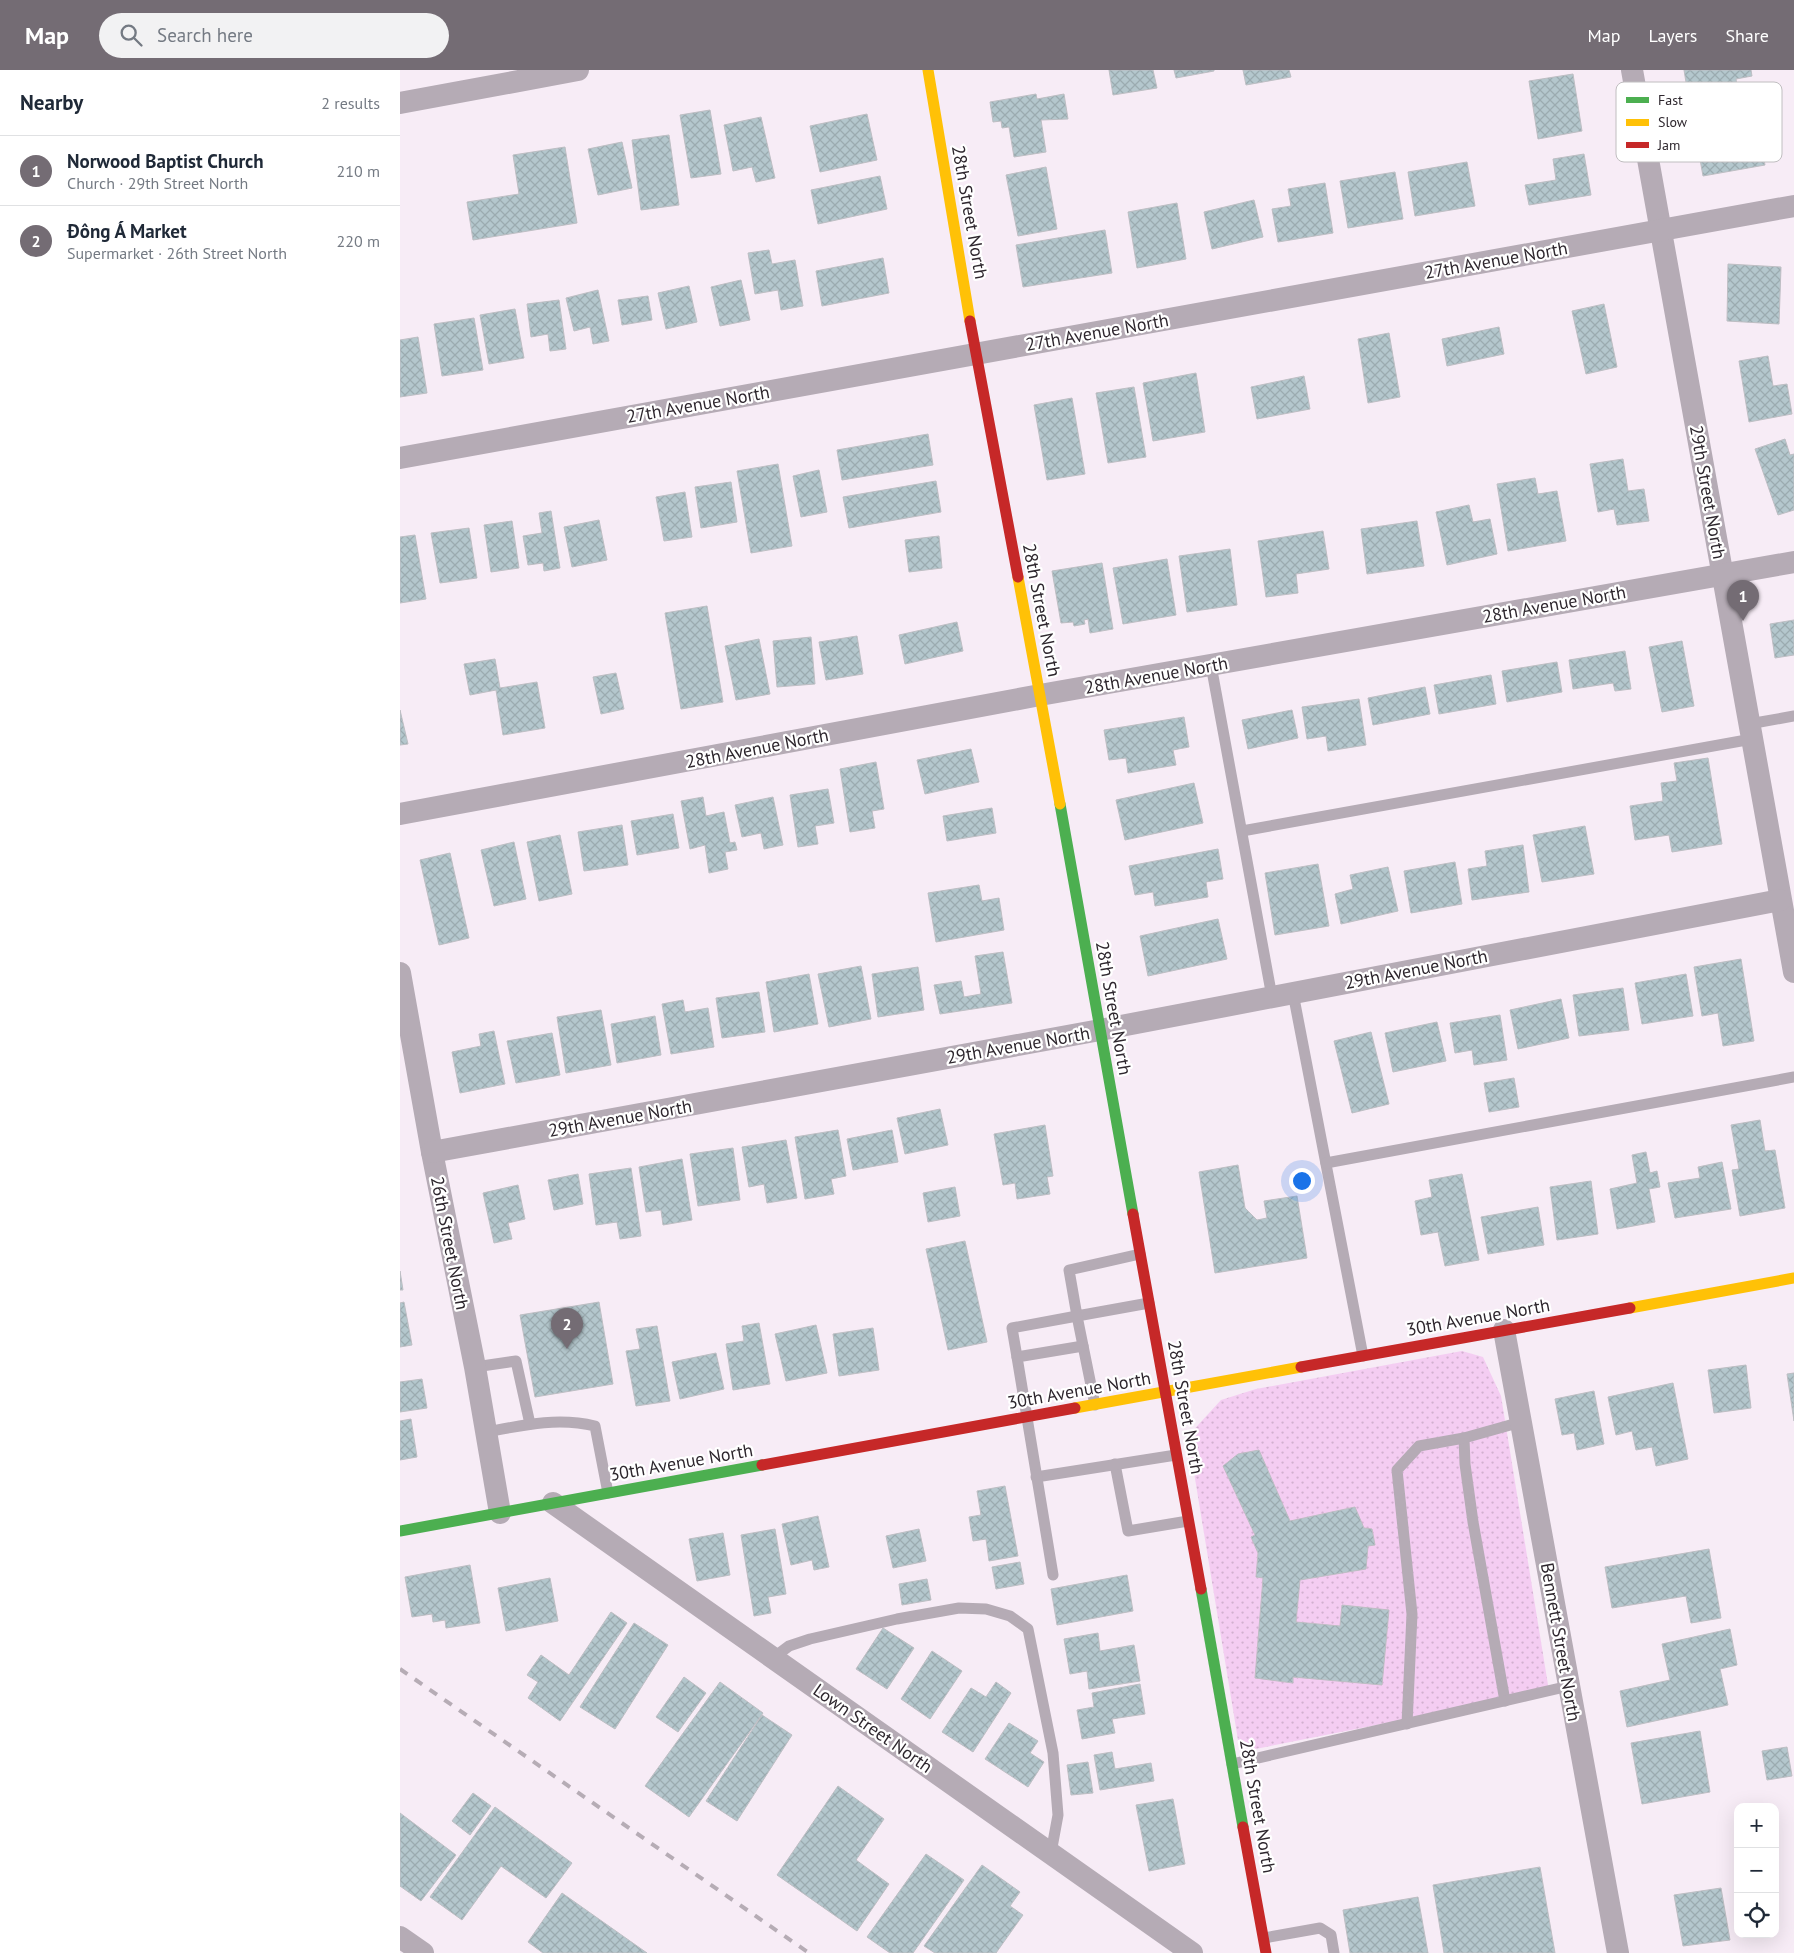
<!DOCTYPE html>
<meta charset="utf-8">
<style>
body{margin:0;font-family:"PT Sans",sans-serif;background:#f2f2f3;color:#1f2937}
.controls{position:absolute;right:15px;bottom:15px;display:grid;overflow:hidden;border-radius:10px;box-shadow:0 5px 20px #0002}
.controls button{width:45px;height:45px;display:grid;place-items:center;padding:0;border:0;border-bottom:1px solid #e0e1e3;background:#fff;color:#1f2937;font:25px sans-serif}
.you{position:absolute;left:901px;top:1110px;width:18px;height:18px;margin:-12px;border:4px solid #fff;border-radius:50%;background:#1a73e8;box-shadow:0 0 0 8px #1a73e833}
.badge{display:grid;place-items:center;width:32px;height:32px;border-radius:50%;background:#746c74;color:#fff;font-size:16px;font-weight:700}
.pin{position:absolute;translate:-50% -41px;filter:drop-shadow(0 1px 2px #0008)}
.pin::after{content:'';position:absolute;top:26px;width:18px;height:15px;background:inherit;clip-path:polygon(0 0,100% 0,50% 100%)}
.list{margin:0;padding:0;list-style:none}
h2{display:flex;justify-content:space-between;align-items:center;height:65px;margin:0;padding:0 20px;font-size:21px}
h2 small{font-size:16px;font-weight:400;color:#747a83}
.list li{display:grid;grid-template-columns:32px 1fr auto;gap:15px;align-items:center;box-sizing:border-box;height:70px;padding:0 20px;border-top:1px solid #e0e1e3}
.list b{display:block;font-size:19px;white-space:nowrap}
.list p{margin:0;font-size:16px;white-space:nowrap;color:#747a83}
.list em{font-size:16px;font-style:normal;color:#747a83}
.icon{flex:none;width:28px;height:28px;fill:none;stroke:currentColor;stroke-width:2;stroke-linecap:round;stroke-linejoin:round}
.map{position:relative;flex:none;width:1394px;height:1883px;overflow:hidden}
header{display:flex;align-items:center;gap:30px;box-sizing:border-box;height:70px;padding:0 25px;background:#746c74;color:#fff}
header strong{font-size:24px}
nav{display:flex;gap:28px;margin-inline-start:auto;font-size:18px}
.search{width:350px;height:45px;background:#f2f2f3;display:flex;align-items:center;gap:12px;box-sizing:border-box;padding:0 18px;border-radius:28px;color:#747a83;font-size:19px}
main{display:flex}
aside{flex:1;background:#fff}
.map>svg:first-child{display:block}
.green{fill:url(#green-dots)}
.building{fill:url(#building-cross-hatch);stroke:#bdbec3}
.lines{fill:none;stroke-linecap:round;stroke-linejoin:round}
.lane{stroke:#b5abb5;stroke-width:11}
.street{stroke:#b5abb5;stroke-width:22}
.fast{stroke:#4caf50;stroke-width:11}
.slow{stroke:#ffc107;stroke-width:11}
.jam{stroke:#c62828;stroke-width:11}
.rail{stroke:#b6acb5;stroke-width:4;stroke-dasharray:9 9;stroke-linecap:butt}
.labels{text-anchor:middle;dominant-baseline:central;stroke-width:4.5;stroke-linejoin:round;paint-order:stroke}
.street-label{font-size:18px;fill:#2e272e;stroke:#fff}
.key{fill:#fff;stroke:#c0bec0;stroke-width:1}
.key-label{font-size:14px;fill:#2e272e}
</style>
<header>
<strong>Map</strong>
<div class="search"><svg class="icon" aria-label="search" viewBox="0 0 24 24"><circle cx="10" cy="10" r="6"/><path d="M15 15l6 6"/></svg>Search here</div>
<nav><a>Map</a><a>Layers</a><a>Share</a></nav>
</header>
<main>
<aside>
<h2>Nearby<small>2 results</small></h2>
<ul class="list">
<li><span class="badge">1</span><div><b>Norwood Baptist Church</b><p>Church · 29th Street North</p></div><em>210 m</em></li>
<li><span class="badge">2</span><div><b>Đông Á Market</b><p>Supermarket · 26th Street North</p></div><em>220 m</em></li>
</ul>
</aside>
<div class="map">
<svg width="1394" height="1883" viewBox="0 0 1394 1883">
<defs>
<pattern id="green-dots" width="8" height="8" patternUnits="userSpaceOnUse" patternTransform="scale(1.25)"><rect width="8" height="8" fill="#f4cdf2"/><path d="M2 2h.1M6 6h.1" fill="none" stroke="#d2b0d0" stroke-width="1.8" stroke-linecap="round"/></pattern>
<pattern id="building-cross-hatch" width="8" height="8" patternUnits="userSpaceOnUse" patternTransform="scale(1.25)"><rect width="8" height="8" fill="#b4c7cd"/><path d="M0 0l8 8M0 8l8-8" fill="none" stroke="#9babb0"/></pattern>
</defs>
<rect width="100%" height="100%" fill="#f7ecf6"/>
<path class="green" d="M1062 1281 1083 1287 1101 1326 1149 1621 840 1682 788 1366 821 1330 856 1319Z"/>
<g class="building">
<path d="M709 0H753L757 18 713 25Z"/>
<path d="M774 0H814V1L776 8Z"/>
<path d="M843 0H889L891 7 846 15Z"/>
<path d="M1284 0H1351L1352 6 1336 9 1339 29 1290 37Z"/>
<path d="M1173 4 1182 61 1138 69 1129 11Z"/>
<path d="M636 24 637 29 664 24 668 49 641 50 646 82 614 87 609 57 602 58 601 51 593 52 590 32Z"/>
<path d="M310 40 321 104 291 108 280 45Z"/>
<path d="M467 44 477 90 420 102 410 56Z"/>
<path d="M1356 45 1365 95 1303 106 1294 56Z"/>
<path d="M361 47 375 108 356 112 352 97 333 101 324 55Z"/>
<path d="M269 65 279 135 241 140 232 70Z"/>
<path d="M222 72 232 118 198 125 188 79Z"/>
<path d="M165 77 177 153 73 170 67 132 119 124 113 85Z"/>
<path d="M1184 84 1191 125 1129 135 1125 115 1156 110 1153 89Z"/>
<path d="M1067 92 1075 136 1015 146 1008 102Z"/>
<path d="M646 97 657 159 618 166 606 105Z"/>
<path d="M995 102 1003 149 948 158 940 111Z"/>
<path d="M480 106 487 139 418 154 411 120Z"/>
<path d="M925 113 933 163 878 172 872 139 891 136 888 119Z"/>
<path d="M854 130 863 167 812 179 804 142Z"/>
<path d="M777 133 786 189 737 198 728 142Z"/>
<path d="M705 160 712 203 623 217 616 175Z"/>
<path d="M369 180 372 194 395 190 403 236 381 240 378 220 355 224 348 183Z"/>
<path d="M483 188 489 223 422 236 416 201Z"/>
<path d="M1328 194 1381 197 1379 254 1327 251Z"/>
<path d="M341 210 350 250 320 256 311 217Z"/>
<path d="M289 216 297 252 266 259 258 223Z"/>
<path d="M198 220 209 271 193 274 190 257 174 261 166 228Z"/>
<path d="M248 226 252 250 222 255 218 230Z"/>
<path d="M159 230 166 279 150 281 148 264 131 267 127 234Z"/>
<path d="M1204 234 1217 297 1186 304 1172 241Z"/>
<path d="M115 239 124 288 89 294 80 245Z"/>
<path d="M74 248 83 300 42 306 34 254Z"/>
<path d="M1099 257 1104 284 1047 296 1042 269Z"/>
<path d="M989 263 1000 327 968 333 958 269Z"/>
<path d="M18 267 27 323 0 327V270Z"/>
<path d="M1368 286 1373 316 1387 314 1392 344 1349 352 1339 291Z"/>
<path d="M796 303 805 362 753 371 743 313Z"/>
<path d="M904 306 910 339 857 349 851 317Z"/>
<path d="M734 317 746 387 708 393 696 323Z"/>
<path d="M672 328 685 404 647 410 634 335Z"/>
<path d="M528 364 533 395 442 410 437 380Z"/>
<path d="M1385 369 1390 385 1394 384V440L1378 445 1355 379Z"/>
<path d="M1223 389 1228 421 1244 419 1249 451 1217 455 1214 439 1198 442 1190 394Z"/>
<path d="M378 394 392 476 351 483 337 401Z"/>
<path d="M419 400 427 442 401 447 393 406Z"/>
<path d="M1135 408 1138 424 1157 421 1166 471 1108 481 1097 414Z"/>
<path d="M536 411 541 442 449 458 443 427Z"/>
<path d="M331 412 337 452 301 458 295 417Z"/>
<path d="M285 422 292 467 264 471 256 427Z"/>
<path d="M1069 435 1073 452 1090 449 1097 484 1047 495 1036 442Z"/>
<path d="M151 441 160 498 144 501 143 493 128 495 123 466 142 463 139 443Z"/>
<path d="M199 450 207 490 172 497 164 457Z"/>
<path d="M112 451 119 498 91 502 84 455Z"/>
<path d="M1017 451 1024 496 967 504 961 459Z"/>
<path d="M69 458 77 508 40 513 31 463Z"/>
<path d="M923 461 929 499 896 504 898 523 866 527 858 471Z"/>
<path d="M15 465 26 529 0 533V467Z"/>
<path d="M539 466 542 498 509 502 505 470Z"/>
<path d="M830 479 837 535 787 542 779 486Z"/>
<path d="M767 489 776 545 723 554 713 498Z"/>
<path d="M702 493 713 559 690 563 688 549 684 550 685 554 674 556 673 552 661 553 652 501Z"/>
<path d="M307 536 323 632 281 639 265 543Z"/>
<path d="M1394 550V585L1375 588 1370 554Z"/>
<path d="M557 552 563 581 505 594 499 565Z"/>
<path d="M457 566 463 604 426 610 419 572Z"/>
<path d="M411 567 415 614 377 617 373 571Z"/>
<path d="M359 569 370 624 336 630 325 576Z"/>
<path d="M1282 571 1294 636 1262 642 1249 577Z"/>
<path d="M1225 581 1231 619 1215 621 1213 613 1173 619 1169 590Z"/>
<path d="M95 589 100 618 137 612 145 658 103 665 96 620 70 625 64 594Z"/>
<path d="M1157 592 1162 622 1107 632 1102 601Z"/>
<path d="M216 603 224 639 201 644 193 607Z"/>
<path d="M1091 605 1096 634 1039 644 1034 615Z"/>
<path d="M1025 617 1030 644 973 655 968 628Z"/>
<path d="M959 629 966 675 928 681 926 666 907 669 902 637Z"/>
<path d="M0 640 8 674 0 675Z"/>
<path d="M892 640 898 668 848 679 842 650Z"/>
<path d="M784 647 789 677 773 680 776 695 728 703 726 688 709 690 704 660Z"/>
<path d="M571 679 579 712 525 724 517 690Z"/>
<path d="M1308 688 1322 774 1272 782 1269 765 1235 770 1230 736 1263 731 1261 713 1277 711 1274 693Z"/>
<path d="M476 692 484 739 472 741 475 758 450 762 440 699Z"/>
<path d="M794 713 803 753 725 770 716 730Z"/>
<path d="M428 719 434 753 415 756 418 774 398 777 390 725Z"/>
<path d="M303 727 306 746 324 742 330 773 335 772 337 780 325 782 328 799 309 803 305 775 290 779 281 731Z"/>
<path d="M373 727 383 775 364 779 361 763 342 767 335 735Z"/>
<path d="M592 738 596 763 547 771 543 746Z"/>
<path d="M273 744 279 778 237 785 231 751Z"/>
<path d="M222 755 228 795 184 801 178 762Z"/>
<path d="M1185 756 1194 804 1142 812 1133 765Z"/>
<path d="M160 765 172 824 139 831 127 772Z"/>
<path d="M114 772 126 829 94 836 81 780Z"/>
<path d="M1123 775 1129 822 1072 830 1068 799 1087 796 1085 781Z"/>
<path d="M818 779 823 809 806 812 808 827 755 836 753 822 735 825 729 796Z"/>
<path d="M50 783 69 868 39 875 20 790Z"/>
<path d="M1055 792 1062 834 1011 843 1004 801Z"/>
<path d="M918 794 929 856 875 865 865 803Z"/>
<path d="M988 797 998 841 941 854 935 824 953 819 950 805Z"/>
<path d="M579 815 582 831 599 828 604 860 536 872 528 823Z"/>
<path d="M818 849 827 889 748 906 740 866Z"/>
<path d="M603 882 612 933 540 944 534 915 561 911 564 927 581 924 575 886Z"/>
<path d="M1341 889 1354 971 1323 976 1318 943 1302 946 1294 897Z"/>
<path d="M461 896 471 949 429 957 418 904Z"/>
<path d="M518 897 524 940 478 947 472 904Z"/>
<path d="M409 904 418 954 374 962 366 912Z"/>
<path d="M1286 904 1293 946 1242 954 1235 913Z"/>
<path d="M1223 918 1229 960 1179 966 1173 925Z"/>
<path d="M359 922 365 962 322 968 316 928Z"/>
<path d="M1161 929 1169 968 1118 979 1110 940Z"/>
<path d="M283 930 285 942 308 938 314 977 271 984 262 934Z"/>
<path d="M201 940 211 995 166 1003 157 947Z"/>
<path d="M1100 945 1107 990 1074 995 1072 980 1055 983 1050 953Z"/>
<path d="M255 946 261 985 217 993 211 954Z"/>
<path d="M1037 952 1046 991 993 1002 985 963Z"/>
<path d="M94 961 105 1014 60 1023 52 982 81 976 79 964Z"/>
<path d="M971 962 989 1034 952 1043 934 971Z"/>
<path d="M152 963 160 1005 116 1013 107 971Z"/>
<path d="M1114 1008 1119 1037 1089 1042 1084 1013Z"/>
<path d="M540 1039 548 1075 505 1084 497 1048Z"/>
<path d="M1360 1050 1365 1081 1375 1080 1385 1138 1340 1146 1332 1100 1339 1099 1331 1055Z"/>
<path d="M645 1055 653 1106 647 1107 650 1124 617 1129 615 1113 603 1115 594 1064Z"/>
<path d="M438 1060 446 1106 431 1109 434 1124 405 1129 395 1067Z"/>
<path d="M492 1060 498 1092 453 1100 447 1069Z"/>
<path d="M386 1070 397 1128 367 1133 364 1114 349 1117 342 1077Z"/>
<path d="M333 1078 340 1130 298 1136 290 1084Z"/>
<path d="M1246 1082 1250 1103 1257 1101 1260 1117 1249 1119 1255 1152 1217 1159 1210 1119 1237 1113 1232 1085Z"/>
<path d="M282 1089 292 1150 263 1155 261 1140 246 1142 239 1097Z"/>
<path d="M1322 1092 1331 1139 1275 1148 1268 1113 1300 1108 1298 1097Z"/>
<path d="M838 1095 845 1138 857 1150 867 1148 864 1131 897 1126 907 1188 815 1203 799 1102Z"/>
<path d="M231 1098 241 1166 220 1169 217 1152 196 1155 189 1104Z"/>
<path d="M178 1104 183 1134 154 1140 148 1110Z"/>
<path d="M1062 1104 1079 1190 1045 1196 1038 1162 1021 1165 1015 1131 1032 1127 1029 1110Z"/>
<path d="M1191 1111 1198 1164 1157 1170 1150 1117Z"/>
<path d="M118 1115 125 1149 108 1153 112 1169 94 1173 83 1123Z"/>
<path d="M555 1117 560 1146 528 1152 523 1123Z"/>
<path d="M1138 1137 1144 1175 1088 1184 1081 1147Z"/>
<path d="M565 1171 587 1272 548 1280 526 1179Z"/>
<path d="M0 1201 3 1220H0Z"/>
<path d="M4 1232 12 1275 0 1277V1233Z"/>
<path d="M199 1232 213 1314 135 1327 120 1245Z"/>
<path d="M359 1253 370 1314 333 1320 326 1274 344 1271 342 1256Z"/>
<path d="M416 1255 427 1303 386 1311 375 1264Z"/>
<path d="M257 1256 270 1331 236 1336 226 1281 240 1279 236 1259Z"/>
<path d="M473 1258 479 1300 439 1306 433 1264Z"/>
<path d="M316 1283 324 1319 280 1329 272 1292Z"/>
<path d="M1346 1295 1351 1338 1314 1343 1308 1300Z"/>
<path d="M1394 1303V1351L1387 1304Z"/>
<path d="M22 1309 27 1338 0 1342V1312Z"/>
<path d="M1273 1313 1288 1389 1256 1396 1252 1377 1236 1380 1232 1361 1216 1365 1208 1327Z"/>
<path d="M1194 1321 1204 1374 1177 1380 1174 1363 1162 1365 1155 1329Z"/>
<path d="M11 1349 17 1387 0 1390V1351Z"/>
<path d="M859 1380 890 1451 955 1437 964 1458 972 1459 975 1475 968 1476 966 1499 900 1510 896 1552 940 1556 942 1535 989 1540 982 1615 893 1607V1613L855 1608 863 1508 856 1507 858 1483 851 1467 855 1465 823 1396 838 1384Z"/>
<path d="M605 1416 618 1486 589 1491 586 1469 573 1471 569 1447 581 1445 577 1421Z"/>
<path d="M418 1446 429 1497 414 1500 412 1490 391 1495 382 1454Z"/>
<path d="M375 1459 386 1524 368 1527 371 1543 354 1546 341 1465Z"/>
<path d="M519 1459 526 1491 493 1498 486 1466Z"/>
<path d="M323 1463 330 1505 297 1511 289 1469Z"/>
<path d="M1309 1479 1321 1548 1291 1553 1286 1526 1212 1538 1205 1497Z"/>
<path d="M620 1492 624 1514 596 1519 592 1497Z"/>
<path d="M70 1495 80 1553 46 1558 45 1550 33 1552 32 1544 12 1547 5 1507Z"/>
<path d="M727 1505 733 1541 657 1555 651 1519Z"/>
<path d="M150 1508 158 1551 106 1561 98 1518Z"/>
<path d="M527 1509 531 1530 502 1535 499 1514Z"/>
<path d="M211 1542 227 1553 160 1651 128 1628 138 1612 127 1605 141 1585 169 1605Z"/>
<path d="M234 1553 268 1575 215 1659 180 1637Z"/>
<path d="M483 1558 514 1578 487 1619 456 1599Z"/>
<path d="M1330 1559 1337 1595 1320 1599 1328 1635 1227 1657 1220 1621 1270 1610 1262 1574Z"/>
<path d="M698 1563 700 1581 734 1575 740 1611 689 1619 687 1601 670 1604 664 1569Z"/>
<path d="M532 1581 562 1601 530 1649 501 1629Z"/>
<path d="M284 1607 306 1623 278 1662 256 1647Z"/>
<path d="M320 1612 363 1643 289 1747 245 1716Z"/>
<path d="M596 1612 611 1623 573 1682 542 1662 571 1618 586 1627Z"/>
<path d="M740 1614 745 1644 712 1649 715 1663 682 1669 677 1640 694 1637 692 1623Z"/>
<path d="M362 1645 392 1665 337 1751 306 1731Z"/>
<path d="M609 1653 638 1671 630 1683 644 1692 628 1717 585 1689Z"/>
<path d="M1300 1661 1310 1722 1242 1734 1231 1673Z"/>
<path d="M1387 1677 1392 1706 1367 1710 1362 1681Z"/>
<path d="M712 1682 715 1699 751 1693 754 1711 700 1720 694 1685Z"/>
<path d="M688 1692 693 1723 671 1725 667 1695Z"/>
<path d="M438 1716 484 1749 456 1790 489 1814 457 1861 377 1805Z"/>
<path d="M73 1723 91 1736 70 1765 52 1751Z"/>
<path d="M773 1729 785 1794 749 1801 736 1735Z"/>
<path d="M95 1737 172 1793 146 1828 101 1796 62 1850 30 1827Z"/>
<path d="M0 1743 56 1785 21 1831 0 1816Z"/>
<path d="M526 1784 564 1810 513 1883H490L467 1867Z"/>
<path d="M582 1795 620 1822 610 1836 623 1845 596 1883H535L524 1876Z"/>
<path d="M1140 1797 1155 1883H1044L1033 1815Z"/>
<path d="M1321 1818 1330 1870 1283 1876 1274 1825Z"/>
<path d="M162 1823 247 1883H143L128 1872Z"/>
<path d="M1018 1827 1028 1883H950L943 1840Z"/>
</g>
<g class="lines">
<g class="lane">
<path d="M811 595 872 927"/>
<path d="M1349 654 1394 646"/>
<path d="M842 761 1352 669"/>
<path d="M893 923 963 1286"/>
<path d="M926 1093 1394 1007"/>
<path d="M740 1184 669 1200 677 1246 749 1233"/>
<path d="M617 1287 612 1258 677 1246 695 1335"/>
<path d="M75 1297 116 1291 130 1354"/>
<path d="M87 1362C123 1355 158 1347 195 1356L208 1423"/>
<path d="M715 1394 728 1461 788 1451"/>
<path d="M636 1407 776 1385"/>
<path d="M653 1505 617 1287 683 1276"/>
<path d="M373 1588 389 1576 410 1569 497 1549 559 1538 586 1539 610 1546 628 1559 653 1683 658 1745 651 1783"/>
<path d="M1105 1631 1073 1452 1065 1394 1064 1368 1121 1352"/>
<path d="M1007 1654 1012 1544 997 1400 1019 1376 1064 1368"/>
<path d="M832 1694 1169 1616"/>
<path d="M864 1868 920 1858 931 1865 934 1883"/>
</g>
<g class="street">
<path d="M1232 0 1394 902"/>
<path d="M0 33 178 0"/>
<path d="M0 388 1394 136"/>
<path d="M0 744 640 625 1394 492"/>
<path d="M0 903 32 1082 75 1297 100 1443"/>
<path d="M32 1082 700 960 1380 830"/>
<path d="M1104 1260 1218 1883"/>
<path d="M153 1433 792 1883"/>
<path d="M0 1867 23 1883"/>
</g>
<g class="fast">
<path d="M660 734 733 1144"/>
<path d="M0 1461 362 1395"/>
<path d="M801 1519 843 1757"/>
</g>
<g class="slow">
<path d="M528 0 570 251"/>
<path d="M618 507 660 734"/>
<path d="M1230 1238 1394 1208"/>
<path d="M675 1338 901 1297"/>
</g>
<g class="jam">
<path d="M570 251 618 507"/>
<path d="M733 1144 801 1519"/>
<path d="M901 1297 1230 1238"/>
<path d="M362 1395 675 1338"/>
<path d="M843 1757 866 1883"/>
</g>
<path class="rail" d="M0 1599 409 1883"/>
</g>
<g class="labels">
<g class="street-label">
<text transform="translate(570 142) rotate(80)">28th Street North</text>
<text transform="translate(1096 190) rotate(-10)">27th Avenue North</text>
<text transform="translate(697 262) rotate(-10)">27th Avenue North</text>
<text transform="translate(298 334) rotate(-10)">27th Avenue North</text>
<text transform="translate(1308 422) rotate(80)">29th Street North</text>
<text transform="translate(1154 534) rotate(-10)">28th Avenue North</text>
<text transform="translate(642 540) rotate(79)">28th Street North</text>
<text transform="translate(756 605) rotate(-10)">28th Avenue North</text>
<text transform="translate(357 678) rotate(-11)">28th Avenue North</text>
<text transform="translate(1016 899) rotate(-11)">29th Avenue North</text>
<text transform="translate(714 938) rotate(80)">28th Street North</text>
<text transform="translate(618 975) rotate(-10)">29th Avenue North</text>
<text transform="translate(220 1048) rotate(-10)">29th Avenue North</text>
<text transform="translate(50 1173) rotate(79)">26th Street North</text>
<text transform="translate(1078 1247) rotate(-10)">30th Avenue North</text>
<text transform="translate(679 1320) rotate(-10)">30th Avenue North</text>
<text transform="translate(786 1337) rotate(80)">28th Street North</text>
<text transform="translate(281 1392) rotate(-10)">30th Avenue North</text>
<text transform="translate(1161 1572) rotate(80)">Bennett Street North</text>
<text transform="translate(473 1658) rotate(35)">Lown Street North</text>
<text transform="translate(858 1736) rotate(80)">28th Street North</text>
</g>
</g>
<rect x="1216" y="12" width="166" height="80" rx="8" class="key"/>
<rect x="1226" y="27" width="23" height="6" fill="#4caf50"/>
<rect x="1226" y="49" width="23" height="7" fill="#ffc107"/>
<rect x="1226" y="72" width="23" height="6" fill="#c62828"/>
<g class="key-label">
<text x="1258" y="35">Fast</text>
<text x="1258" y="57">Slow</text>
<text x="1258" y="80">Jam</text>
</g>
</svg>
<div class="controls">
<button>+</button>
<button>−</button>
<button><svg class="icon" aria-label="locate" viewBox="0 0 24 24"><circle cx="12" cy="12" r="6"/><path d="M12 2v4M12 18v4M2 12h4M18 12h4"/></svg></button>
</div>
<div class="you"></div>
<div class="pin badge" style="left:1343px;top:551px">1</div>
<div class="pin badge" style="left:167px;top:1279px">2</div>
</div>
</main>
